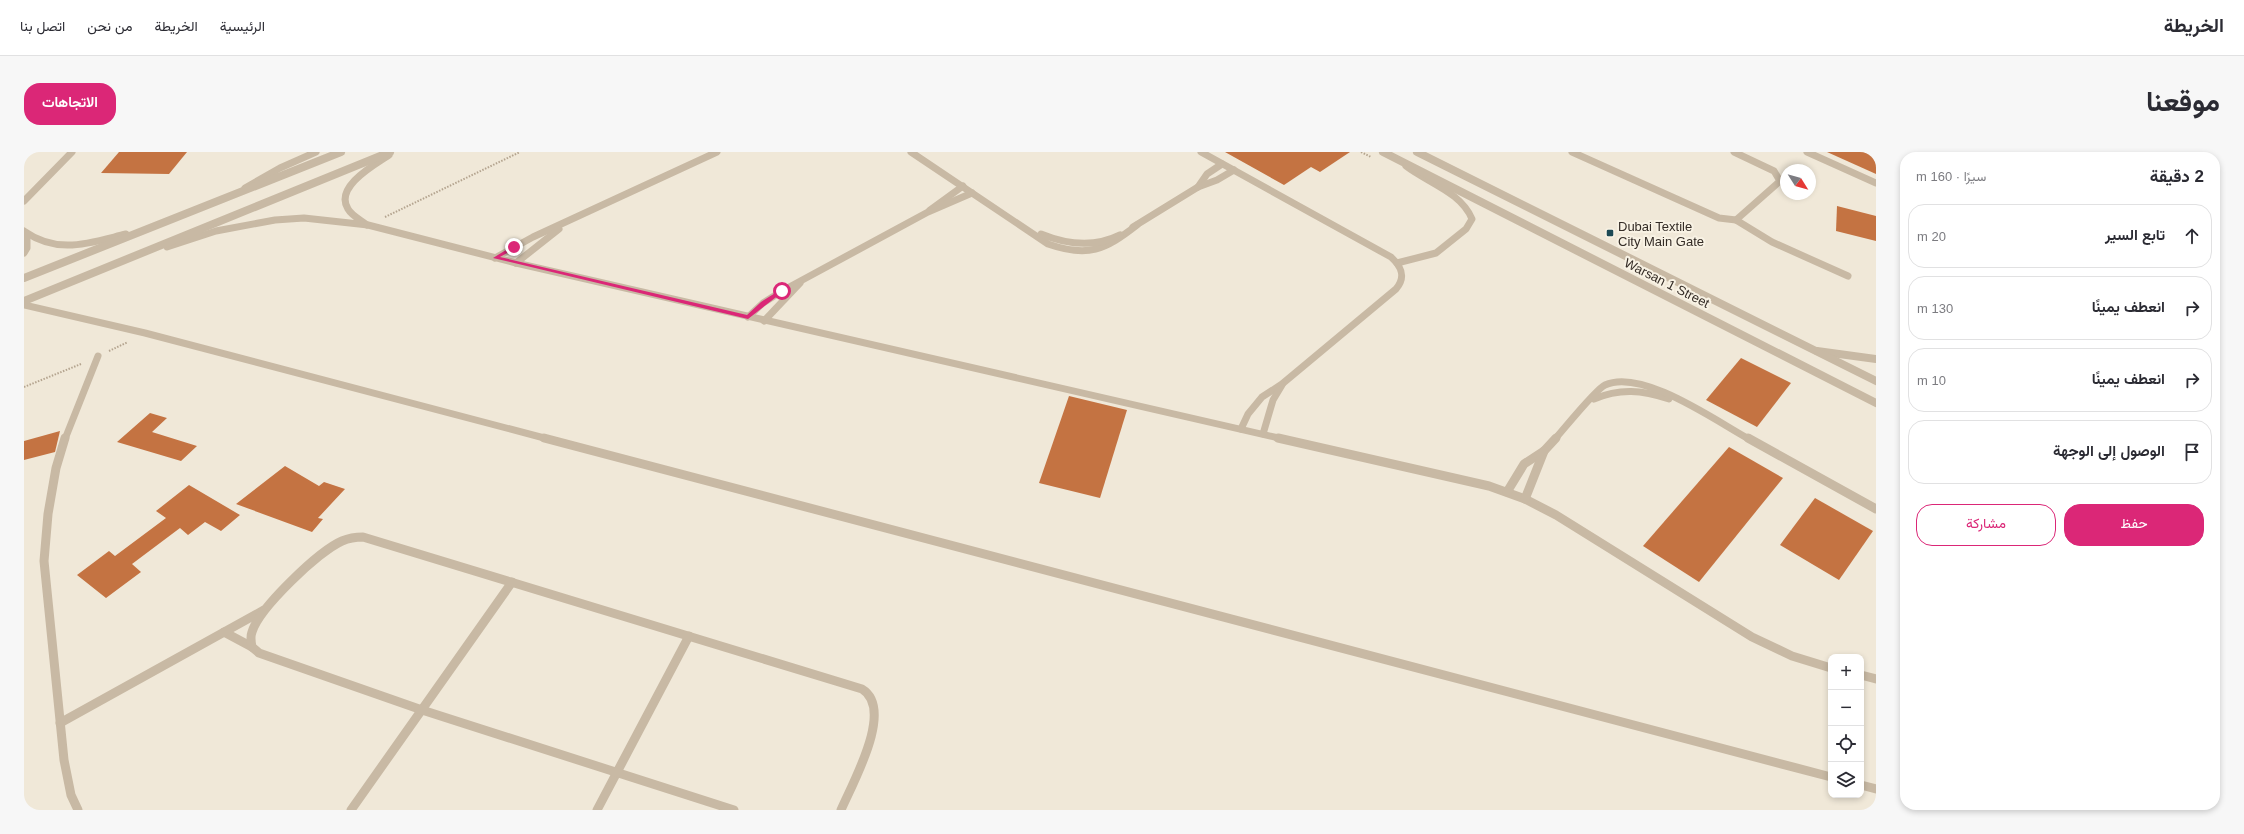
<!DOCTYPE html>
<html lang="ar">
<meta charset="utf-8">
<style>
body{margin:0;font-family:Helvetica,Vazirmatn,sans-serif;background:#f7f7f7;color:#2b2b33;direction:rtl}
.controls{position:absolute;right:12px;bottom:12px;display:grid;overflow:hidden;border-radius:8px;box-shadow:0 2px 6px #0003}
.controls button{width:36px;height:36px;display:grid;place-items:center;padding:0;border:0;border-bottom:1px solid #e1e1e2;background:#fff;color:#2b2b33;font:20px sans-serif}
.compass{position:absolute;left:1756px;top:12px;width:36px;height:36px;border-radius:50%;background:#fff;box-shadow:0 2px 6px #0003;rotate:127deg}
.stop{position:absolute;width:12px;height:12px;margin:-9px;border:3px solid #db2777;border-radius:50%;background:#fff}
.stop.end{background:#db2777;border-color:#fff;box-shadow:0 1px 4px #0008}
.list{margin:0;padding:0;list-style:none}
h2{display:flex;justify-content:space-between;align-items:center;height:52px;margin:0;padding:0 16px;font-size:17px}
h2 small{font-size:13px;font-weight:400;color:#7c7c81}
.list li{display:grid;grid-template-columns:26px 1fr auto;gap:12px;align-items:center;box-sizing:border-box;height:64px;margin:0 8px 8px;padding:0 8px;border:1px solid #e1e1e2;border-radius:16px}
.list b{display:block;font-size:15px;white-space:nowrap}
.list em{font-size:13px;font-style:normal;color:#7c7c81}
.actions{display:flex;gap:8px;padding:12px 16px}
.actions a{flex:1;padding:9px 0;border:1px solid #db2777;border-radius:16px;text-align:center;font-size:14px;color:#db2777}
.actions .main{background:#db2777;color:#fff}
.icon{flex:none;width:22px;height:22px;fill:none;stroke:currentColor;stroke-width:2;stroke-linecap:round;stroke-linejoin:round}
.map{position:relative;flex:none;width:1852px;height:658px;overflow:hidden;direction:ltr;border-radius:16px}
header{display:flex;align-items:center;gap:24px;box-sizing:border-box;height:56px;padding:0 20px;background:#fff;border-bottom:1px solid #e1e1e2}
header strong{font-size:19px}
nav{display:flex;gap:22px;margin-inline-start:auto;font-size:14px}
.intro{display:flex;align-items:center;justify-content:space-between;box-sizing:border-box;height:96px;padding:0 24px}
h1{margin:0;font-size:28px}
.button{padding:10px 18px;border-radius:16px;background:#db2777;color:#fff;font-size:14px;font-weight:700}
main{display:flex;gap:24px;padding:0 24px}
aside{flex:1;background:#fff;border-radius:16px;box-shadow:0 2px 6px #0003}
.map>svg:first-child{display:block}
.building{fill:#c47342}
.lines{fill:none;stroke-linecap:round;stroke-linejoin:round}
.path{stroke:#b4a48f;stroke-width:2;stroke-dasharray:1.5 1.5;stroke-linecap:butt}
.service-far1{stroke:#c8b9a4;stroke-width:7}
.service{stroke:#c8b9a4;stroke-width:9}
.minor{stroke:#c8b9a4;stroke-width:8}
.tertiary{stroke:#c8b9a4;stroke-width:8}
.route{fill:#db2777}
.poi-dot{fill:#1c4954;stroke:#f8f2e4;stroke-width:1.5}
.labels{text-anchor:middle;dominant-baseline:central;stroke-width:4;stroke-linejoin:round;paint-order:stroke}
.poi-label{font-size:13px;fill:#342c26;stroke:#f8f2e4;text-anchor:start}
.street-label{font-size:13px;fill:#342c26;stroke:#f8f2e4}
</style>
<header>
<strong>الخريطة</strong>
<nav><a>الرئيسية</a><a>الخريطة</a><a>من نحن</a><a>اتصل بنا</a></nav>
</header>
<div class="intro"><h1>موقعنا</h1><a class="button">الاتجاهات</a></div>
<main>
<aside>
<h2>2 دقيقة<small>سيرًا · 160 m</small></h2>
<ul class="list">
<li><svg class="icon" aria-label="ahead" viewBox="0 0 24 24"><path d="M12 20V5M6 11l6-6 6 6"/></svg><div><b>تابع السير</b></div><em>20 m</em></li>
<li><svg class="icon" aria-label="right" viewBox="0 0 24 24"><path d="M7 20v-9h11M14 6l5 5-5 5"/></svg><div><b>انعطف يمينًا</b></div><em>130 m</em></li>
<li><svg class="icon" aria-label="right" viewBox="0 0 24 24"><path d="M7 20v-9h11M14 6l5 5-5 5"/></svg><div><b>انعطف يمينًا</b></div><em>10 m</em></li>
<li><svg class="icon" aria-label="arrive" viewBox="0 0 24 24"><path d="M6 21V4h12l-3 4 3 4H6"/></svg><div><b>الوصول إلى الوجهة</b></div></li>
</ul>
<div class="actions"><a class="main">حفظ</a><a>مشاركة</a></div>
</aside>
<div class="map">
<svg width="1852" height="658" viewBox="0 0 1852 658">
<rect width="100%" height="100%" fill="#f0e8d8"/>
<g class="building">
<path d="M95 0H163L145 22 77 21Z"/>
<path d="M1201 0H1326L1296 20 1287 15 1260 33Z"/>
<path d="M1803 0H1852V22Z"/>
<path d="M1813 54 1852 64V89L1812 79Z"/>
<path d="M1717 206 1767 231 1733 275 1682 248Z"/>
<path d="M1045 244 1103 258 1076 346 1015 331Z"/>
<path d="M126 261 143 266 128 280 173 294 157 309 93 290Z"/>
<path d="M36 279 31 300 0 308V289Z"/>
<path d="M1705 295 1759 326 1675 430 1619 394Z"/>
<path d="M261 314 295 334 300 330 321 337 294 366 299 367 288 380 212 352Z"/>
<path d="M165 333 216 363 197 379 181 370 164 383 156 376 108 412 117 420 82 446 53 423 85 399 91 404 142 366 132 359Z"/>
<path d="M1791 346 1849 379 1815 428 1756 393Z"/>
</g>
<g class="lines">
<g class="path">
<path d="M1337 0 1347 5"/>
<path d="M361 65 496 0"/>
<path d="M85 199 104 190"/>
<path d="M0 235 57 212"/>
</g>
<g class="service-far1">
<path d="M887 0 1024 92C1064 106 1081 98 1113 73"/>
<path d="M1177 0 1367 105C1378 115 1382 125 1372 137L1258 232 1238 245 1224 262 1217 277"/>
<path d="M1548 0 1695 66 1712 68 1756 29 1750 19 1710 0"/>
<path d="M1783 0 1852 31"/>
<path d="M1174 35 1183 22 1198 12"/>
<path d="M221 36 256 16 292 0"/>
<path d="M0 49 48 0"/>
<path d="M906 58 939 34"/>
<path d="M1712 68 1748 90 1824 124"/>
<path d="M343 73C337 68 328 64 324 57 310 35 350 13 365 3"/>
<path d="M1109 75 1174 35 1193 28 1210 18"/>
<path d="M0 79C34 103 65 91 102 82"/>
<path d="M1017 82C1044 93 1070 96 1096 83"/>
<path d="M143 95 192 79 251 68 280 66 344 73 492 111 1259 287"/>
<path d="M0 101 3 96V82"/>
<path d="M471 106 509 85 693 0"/>
<path d="M492 111 535 77"/>
<path d="M1373 111 1412 101 1442 77 1448 67C1437 40 1404 31 1382 14"/>
<path d="M0 153 121 181 524 287"/>
<path d="M724 165 739 151 758 139 904 60 948 41"/>
<path d="M740 169 776 131"/>
<path d="M1570 247C1596 236 1618 238 1645 247"/>
<path d="M1239 282 1249 248 1258 233"/>
<path d="M41 287 74 204"/>
<path d="M1531 287C1540 277 1572 237 1581 233 1618 216 1692 269 1725 287"/>
</g>
<g class="service">
<path d="M41 286 32 316 24 362 20 409 40 608 47 643 54 658"/>
<path d="M520 286 1807 625"/>
<path d="M1254 286 1465 334 1501 347 1532 363 1728 485 1768 504 1807 516"/>
<path d="M1724 286 1852 357"/>
<path d="M1483 340 1500 312 1520 299 1532 286"/>
<path d="M1501 347 1520 299"/>
<path d="M200 480 228 495"/>
<path d="M1837 523 1852 527"/>
<path d="M36 571 240 458"/>
<path d="M1837 633 1852 637"/>
<path d="M327 658 488 430"/>
<path d="M573 658 665 484"/>
<path d="M710 658 398 558 235 501 228 495C227 490 226 485 228 480 235 456 295 399 318 389 325 386 332 385 339 385L838 537C871 557 828 632 817 658"/>
</g>
<path class="minor" d="M1793 199 1852 207"/>
<g class="tertiary">
<path d="M1359 0 1852 251"/>
<path d="M1393 0 1852 229"/>
<path d="M0 126 317 0"/>
<path d="M0 149 366 0"/>
</g>
</g>
<path class="route" d="M490 93 492 96 476 105 723 163 737 150 756 138 760 139 724 167 469 106Z"/>
<rect class="poi-dot" x="1582" y="77" width="8" height="8" rx="2"/>
<g class="labels">
<g class="poi-label">
<text x="1594" y="74">Dubai Textile<tspan x="1594" dy="15">City Main Gate</tspan></text>
</g>
<g class="street-label">
<text transform="translate(1643 131) rotate(27)">Warsan 1 Street</text>
</g>
</g>
</svg>
<div class="controls">
<button>+</button>
<button>−</button>
<button><svg class="icon" aria-label="locate" viewBox="0 0 24 24"><circle cx="12" cy="12" r="6"/><path d="M12 2v4M12 18v4M2 12h4M18 12h4"/></svg></button>
<button><svg class="icon" aria-label="layers" viewBox="0 0 24 24"><path d="M12 4l9 5-9 5-9-5zM3 14l9 5 9-5"/></svg></button>
</div>
<svg class="compass" viewBox="-18 -18 36 36"><path d="M0-13l5 13h-10z" fill="#e53935"/><path d="M0 13l5-13h-10z" fill="#7c7c81"/></svg>
<div class="stop" style="left:758px;top:139px"></div>
<div class="stop end" style="left:490px;top:95px"></div>
</div>
</main>
